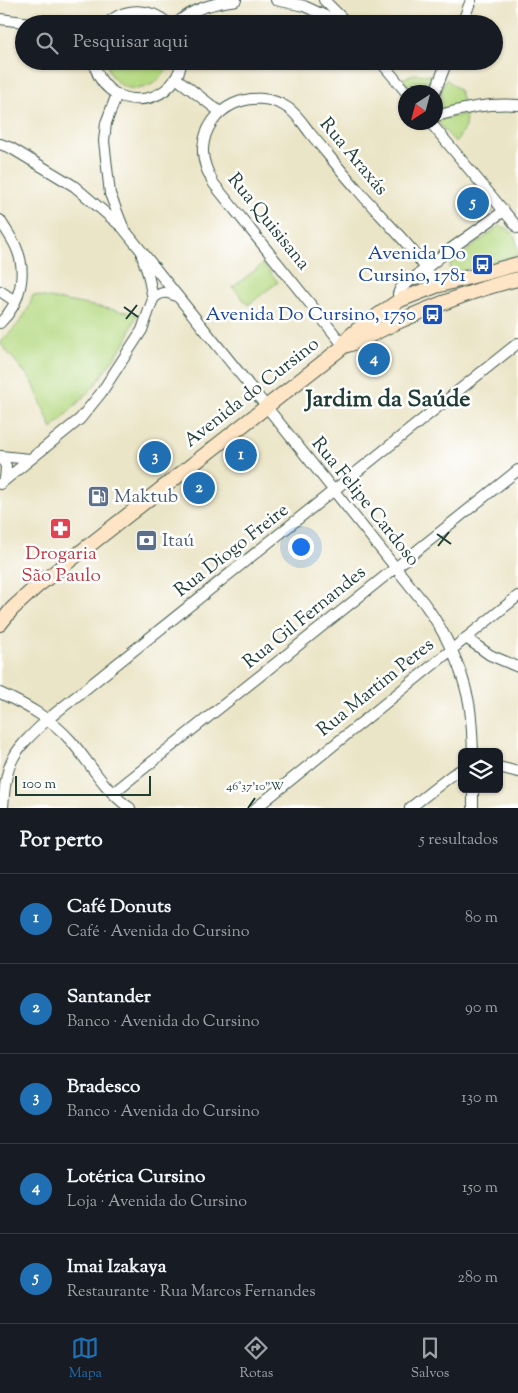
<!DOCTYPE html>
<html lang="pt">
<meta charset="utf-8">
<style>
body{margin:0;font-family:"Sorts Mill Goudy",serif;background:#242831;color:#f1f3f6}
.controls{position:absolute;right:15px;bottom:15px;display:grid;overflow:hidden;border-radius:8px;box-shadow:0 1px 4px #0004}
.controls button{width:45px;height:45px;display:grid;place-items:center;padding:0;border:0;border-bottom:1px solid #363941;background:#171b24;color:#f1f3f6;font:25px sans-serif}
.compass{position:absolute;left:398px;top:85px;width:45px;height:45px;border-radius:50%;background:#171b24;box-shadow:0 1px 4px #0004;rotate:216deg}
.scale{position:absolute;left:15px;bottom:12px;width:136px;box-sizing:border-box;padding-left:5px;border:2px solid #1f3d34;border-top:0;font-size:14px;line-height:18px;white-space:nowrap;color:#1f3d34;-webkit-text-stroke:4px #fff;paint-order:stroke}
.you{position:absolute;left:300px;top:546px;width:18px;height:18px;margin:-12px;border:4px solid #fff;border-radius:50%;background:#1a73e8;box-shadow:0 0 0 8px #1a73e833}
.badge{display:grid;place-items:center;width:32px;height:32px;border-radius:50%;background:#1f6fb2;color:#fff;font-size:16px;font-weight:700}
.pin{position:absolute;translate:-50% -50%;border:2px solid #fff;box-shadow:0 1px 5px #0006}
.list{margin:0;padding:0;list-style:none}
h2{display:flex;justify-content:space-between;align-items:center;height:65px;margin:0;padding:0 20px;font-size:21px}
h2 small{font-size:16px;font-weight:400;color:#9ea1a6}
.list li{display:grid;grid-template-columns:32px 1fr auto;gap:15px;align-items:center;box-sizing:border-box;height:90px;padding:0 20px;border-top:1px solid #363941}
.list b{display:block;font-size:19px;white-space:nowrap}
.list p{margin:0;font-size:16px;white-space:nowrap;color:#9ea1a6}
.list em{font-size:16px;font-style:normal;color:#9ea1a6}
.icon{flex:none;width:28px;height:28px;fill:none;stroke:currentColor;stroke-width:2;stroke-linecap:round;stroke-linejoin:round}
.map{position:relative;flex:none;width:518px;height:808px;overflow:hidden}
.search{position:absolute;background:#171b24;box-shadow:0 1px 4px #0004;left:15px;right:15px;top:15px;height:55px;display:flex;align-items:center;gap:12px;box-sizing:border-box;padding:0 18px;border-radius:28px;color:#9ea1a6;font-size:19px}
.sheet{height:515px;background:#171b24}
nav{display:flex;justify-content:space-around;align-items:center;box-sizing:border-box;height:70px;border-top:1px solid #363941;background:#171b24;font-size:14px;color:#9ea1a6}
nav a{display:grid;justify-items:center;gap:2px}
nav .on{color:#1f6fb2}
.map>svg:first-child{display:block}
.green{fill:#b5d982;stroke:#6a8b5b}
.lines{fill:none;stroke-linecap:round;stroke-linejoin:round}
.minor-casing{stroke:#3e564a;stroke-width:12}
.secondary-casing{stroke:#3e564a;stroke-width:16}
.minor{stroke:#fff;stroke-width:10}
.secondary{stroke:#fee5c5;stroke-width:14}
.ticks{fill:none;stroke:#1f3d34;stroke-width:2}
.labels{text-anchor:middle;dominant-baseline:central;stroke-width:5;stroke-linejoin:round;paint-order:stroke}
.street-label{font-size:19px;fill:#1f3d34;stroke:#fff}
.transit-label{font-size:19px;fill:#164399;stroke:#fff;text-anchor:end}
.service-label{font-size:19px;fill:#4e5e75;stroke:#fff;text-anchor:start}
.health-label{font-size:19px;fill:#be3a42;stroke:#fff}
.district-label{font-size:24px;font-weight:bold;fill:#1f3d34;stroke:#fff}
.ticks-label{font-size:12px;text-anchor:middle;fill:#1f3d34;stroke:#fff;stroke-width:5;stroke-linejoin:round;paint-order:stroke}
</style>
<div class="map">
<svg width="518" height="808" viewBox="0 0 518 808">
<rect width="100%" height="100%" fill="#fff"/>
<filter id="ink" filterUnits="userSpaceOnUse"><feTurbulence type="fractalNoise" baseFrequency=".02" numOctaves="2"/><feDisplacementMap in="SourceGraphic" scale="10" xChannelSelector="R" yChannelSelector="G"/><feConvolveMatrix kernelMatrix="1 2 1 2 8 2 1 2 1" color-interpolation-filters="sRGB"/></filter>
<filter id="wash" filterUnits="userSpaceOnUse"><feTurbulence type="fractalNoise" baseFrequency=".0096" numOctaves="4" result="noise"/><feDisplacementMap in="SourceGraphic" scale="20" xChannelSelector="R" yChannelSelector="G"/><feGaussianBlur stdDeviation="1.12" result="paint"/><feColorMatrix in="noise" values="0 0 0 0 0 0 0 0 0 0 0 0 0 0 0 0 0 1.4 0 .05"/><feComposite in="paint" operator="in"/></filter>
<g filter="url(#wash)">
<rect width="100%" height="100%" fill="#ebe5c7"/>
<g class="green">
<path d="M106 61H171C158 96 114 100 106 61Z"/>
<path d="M414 74 433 75 426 92H414L402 79Z"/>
<path d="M446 79 459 90 465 106 436 113V106Z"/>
<path d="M466 114 465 127 456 143 436 120Z"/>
<path d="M499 226C515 228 518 242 518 255L455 273 450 270V264Z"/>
<path d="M263 264 278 282 248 305 233 287Z"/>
<path d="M33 295 137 314 126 341 95 385 52 429 32 381 0 343C16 326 26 319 33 295Z"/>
</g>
</g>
<g filter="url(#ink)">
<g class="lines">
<defs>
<g id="minor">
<path d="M276 0 304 6 343 24"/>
<path d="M324 0 348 24"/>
<path d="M0 19 39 24"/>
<path d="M107 24C125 6 151 8 169 24"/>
<path d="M176 24C192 8 215 3 236 0"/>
<path d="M462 24 471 0"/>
<path d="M94 61C102 112 173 112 182 61"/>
<path d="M380 61 406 92"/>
<path d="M176 78 220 112"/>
<path d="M435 92 447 61"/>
<path d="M117 94 106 123 104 141 110 194 123 227"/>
<path d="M436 116C466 108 487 103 518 105"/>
<path d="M430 122 518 228"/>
<path d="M0 144 11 148 74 186 123 228 424 603C445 632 460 662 468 698 472 715 472 734 473 752"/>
<path d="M0 220C5 229 12 238 16 247 28 273 20 304 0 323"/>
<path d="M0 291 15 301"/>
<path d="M153 299C161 291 167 291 178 297"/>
<path d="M400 300 398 294 400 289 449 250 504 211"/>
<path d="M344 346 214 184C208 173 202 161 203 148 206 107 253 85 288 108 297 114 304 125 310 133 326 152 341 171 357 189 383 220 418 250 436 286"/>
<path d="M0 456 30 459"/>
<path d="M0 456 6 466 5 480"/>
<path d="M0 484 80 419 101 393 142 330 153 299 148 274 142 256"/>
<path d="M466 638 490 655 518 667"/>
<path d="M0 693C26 705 52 719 71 741 90 763 105 791 130 808"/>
<path d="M499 767 518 772"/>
<path d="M473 789V808"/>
<path d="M113 793 518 470"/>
<path d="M3 808C6 759 13 752 48 719L518 343"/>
<path d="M256 808 518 596"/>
<path d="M410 808 452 775 462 769"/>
</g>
<g id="secondary">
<path d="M344 345 349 337 357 330 400 300 436 286 518 264"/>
<path d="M0 624 12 609 36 587 344 346C361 342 377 331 393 324 433 306 475 289 518 279"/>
</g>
</defs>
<use href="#minor" class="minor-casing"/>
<use href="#secondary" class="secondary-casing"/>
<use href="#minor" class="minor"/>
<use href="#secondary" class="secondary"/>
</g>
</g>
<path class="ticks" d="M124 307 138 317M126 319 137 305M437 534 451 544M438 546 449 532M248 808 255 798"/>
<defs>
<symbol id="bus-square" viewBox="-11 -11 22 22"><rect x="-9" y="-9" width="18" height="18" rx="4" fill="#1a4fb4" stroke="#fff"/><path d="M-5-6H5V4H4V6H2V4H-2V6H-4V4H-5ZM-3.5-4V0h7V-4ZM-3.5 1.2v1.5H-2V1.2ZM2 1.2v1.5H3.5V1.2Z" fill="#fff"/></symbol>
<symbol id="fuel-square" viewBox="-11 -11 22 22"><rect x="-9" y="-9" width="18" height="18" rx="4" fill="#5c6f8a" stroke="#fff"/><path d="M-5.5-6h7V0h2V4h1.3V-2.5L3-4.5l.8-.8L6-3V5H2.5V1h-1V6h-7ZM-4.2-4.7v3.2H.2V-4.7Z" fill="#fff"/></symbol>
<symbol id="pharmacy-square" viewBox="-11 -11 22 22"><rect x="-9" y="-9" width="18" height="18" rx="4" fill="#e0444e" stroke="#fff"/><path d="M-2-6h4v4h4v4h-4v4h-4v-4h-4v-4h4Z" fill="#fff"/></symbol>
<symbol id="bank-square" viewBox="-11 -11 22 22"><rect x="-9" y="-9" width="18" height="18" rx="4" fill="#5c6f8a" stroke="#fff"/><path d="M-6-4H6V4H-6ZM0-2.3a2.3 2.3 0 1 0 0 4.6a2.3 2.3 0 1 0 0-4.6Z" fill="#fff"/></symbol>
</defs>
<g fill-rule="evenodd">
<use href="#bus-square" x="470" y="252" width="25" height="25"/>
<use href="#bus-square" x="420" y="302" width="25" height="25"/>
<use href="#fuel-square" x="86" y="484" width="25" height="25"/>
<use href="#pharmacy-square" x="48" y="516" width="25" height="25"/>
<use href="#bank-square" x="134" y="528" width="25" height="25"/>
</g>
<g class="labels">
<g class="street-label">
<text transform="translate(353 157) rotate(50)">Rua Araxás</text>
<text transform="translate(268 222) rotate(51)">Rua Quisisana</text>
<text transform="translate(252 393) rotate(-38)">Avenida do Cursino</text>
<text transform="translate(365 502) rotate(51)">Rua Felipe Cardoso</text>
<text transform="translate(232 551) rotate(-38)">Rua Diogo Freire</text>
<text transform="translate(305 618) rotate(-39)">Rua Gil Fernandes</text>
<text transform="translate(376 688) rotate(-39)">Rua Martim Peres</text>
</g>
<g class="transit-label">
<text x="466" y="254">Avenida Do<tspan x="466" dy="22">Cursino, 1781</tspan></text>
<text x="416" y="315">Avenida Do Cursino, 1750</text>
</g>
<g class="service-label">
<text x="114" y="497">Maktub</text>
<text x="162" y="541">Itaú</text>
</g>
<g class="health-label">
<text x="61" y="554">Drogaria<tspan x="61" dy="22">São Paulo</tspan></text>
</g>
<g class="district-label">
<text x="388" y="400">Jardim da Saúde</text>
</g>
</g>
<g class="ticks-label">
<text x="255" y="790">46°37'10"W</text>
</g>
</svg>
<div class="controls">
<button><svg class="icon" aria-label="layers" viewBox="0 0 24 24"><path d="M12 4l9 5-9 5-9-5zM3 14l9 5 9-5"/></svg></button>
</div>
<svg class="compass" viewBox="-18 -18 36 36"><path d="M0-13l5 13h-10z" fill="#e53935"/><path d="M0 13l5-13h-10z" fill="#9ea1a6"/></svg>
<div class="scale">100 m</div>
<div class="you"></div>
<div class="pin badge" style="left:241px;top:455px">1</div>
<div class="pin badge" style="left:199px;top:488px">2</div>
<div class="pin badge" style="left:155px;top:457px">3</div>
<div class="pin badge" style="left:374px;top:359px">4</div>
<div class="pin badge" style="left:473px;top:203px">5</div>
<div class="search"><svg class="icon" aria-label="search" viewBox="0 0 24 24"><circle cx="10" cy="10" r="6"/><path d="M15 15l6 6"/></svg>Pesquisar aqui</div>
</div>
<section class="sheet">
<h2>Por perto<small>5 resultados</small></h2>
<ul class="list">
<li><span class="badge">1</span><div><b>Café Donuts</b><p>Café · Avenida do Cursino</p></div><em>80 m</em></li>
<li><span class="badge">2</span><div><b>Santander</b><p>Banco · Avenida do Cursino</p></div><em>90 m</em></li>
<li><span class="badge">3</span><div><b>Bradesco</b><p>Banco · Avenida do Cursino</p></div><em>130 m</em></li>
<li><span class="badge">4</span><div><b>Lotérica Cursino</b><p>Loja · Avenida do Cursino</p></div><em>150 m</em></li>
<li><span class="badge">5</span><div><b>Imai Izakaya</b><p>Restaurante · Rua Marcos Fernandes</p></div><em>280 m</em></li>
</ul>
</section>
<nav>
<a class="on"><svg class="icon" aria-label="map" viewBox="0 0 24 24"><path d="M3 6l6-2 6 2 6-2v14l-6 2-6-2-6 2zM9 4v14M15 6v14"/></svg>Mapa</a>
<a><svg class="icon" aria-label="directions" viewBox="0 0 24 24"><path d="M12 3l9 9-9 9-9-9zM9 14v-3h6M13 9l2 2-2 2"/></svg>Rotas</a>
<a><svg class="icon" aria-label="saved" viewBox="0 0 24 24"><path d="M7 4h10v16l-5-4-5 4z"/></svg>Salvos</a>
</nav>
